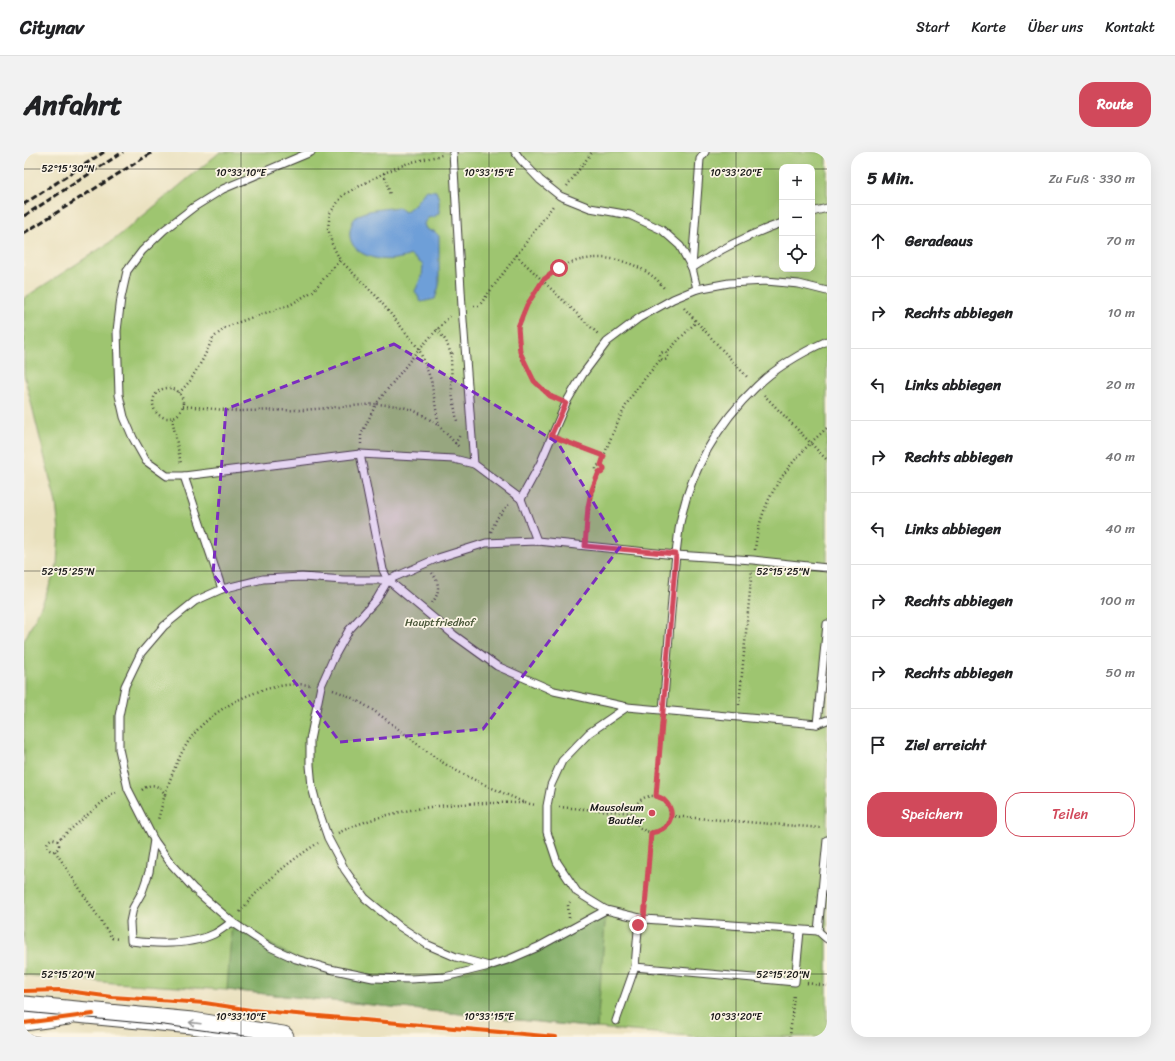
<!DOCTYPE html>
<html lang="de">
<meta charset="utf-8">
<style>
body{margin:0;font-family:Sriracha,sans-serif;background:#f2f2f2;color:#202124}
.controls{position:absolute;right:12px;top:12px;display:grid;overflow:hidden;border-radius:8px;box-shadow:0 4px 16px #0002}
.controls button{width:36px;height:36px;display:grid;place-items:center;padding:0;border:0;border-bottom:1px solid #e0e0e0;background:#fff;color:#202124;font:20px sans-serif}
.stop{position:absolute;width:12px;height:12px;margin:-9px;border:3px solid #d1495b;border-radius:50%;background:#fff}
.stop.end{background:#d1495b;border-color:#fff;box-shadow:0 1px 4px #0008}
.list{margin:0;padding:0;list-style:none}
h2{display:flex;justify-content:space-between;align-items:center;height:52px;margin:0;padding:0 16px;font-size:17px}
h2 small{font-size:13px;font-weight:400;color:#757577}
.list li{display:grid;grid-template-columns:26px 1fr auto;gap:12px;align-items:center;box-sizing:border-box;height:72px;padding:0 16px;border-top:1px solid #e0e0e0}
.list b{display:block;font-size:15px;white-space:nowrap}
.list em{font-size:13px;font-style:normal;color:#757577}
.actions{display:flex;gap:8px;padding:12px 16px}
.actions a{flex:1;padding:9px 0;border:1px solid #d1495b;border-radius:16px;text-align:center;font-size:14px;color:#d1495b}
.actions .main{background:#d1495b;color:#fff}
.icon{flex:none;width:22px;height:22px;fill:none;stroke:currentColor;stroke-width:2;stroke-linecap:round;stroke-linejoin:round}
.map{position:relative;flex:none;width:803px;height:885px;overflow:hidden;border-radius:16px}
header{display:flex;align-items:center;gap:24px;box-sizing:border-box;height:56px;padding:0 20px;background:#fff;border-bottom:1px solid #e0e0e0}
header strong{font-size:19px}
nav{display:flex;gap:22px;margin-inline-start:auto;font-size:14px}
.intro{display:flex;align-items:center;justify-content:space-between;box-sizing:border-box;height:96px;padding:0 24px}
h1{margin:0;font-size:28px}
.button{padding:10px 18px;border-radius:16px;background:#d1495b;color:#fff;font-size:14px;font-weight:700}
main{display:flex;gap:24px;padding:0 24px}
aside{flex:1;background:#fff;border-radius:16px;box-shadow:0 4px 16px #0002}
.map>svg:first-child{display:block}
.green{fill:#9ec570;stroke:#5d7046;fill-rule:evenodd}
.forest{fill:#7eaa62;stroke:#4d633f}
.water{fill:#6e9fd8;stroke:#455e7a}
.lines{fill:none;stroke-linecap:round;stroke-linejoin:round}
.lane-casing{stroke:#3b3a35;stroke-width:9}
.street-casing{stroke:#3b3a35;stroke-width:17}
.secondary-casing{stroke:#3b3a35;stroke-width:23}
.path{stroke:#3b3a35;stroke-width:2.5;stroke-dasharray:1 3;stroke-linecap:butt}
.lane{stroke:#fff;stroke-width:7}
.street{stroke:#fff;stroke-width:15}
.secondary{stroke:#fff;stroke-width:21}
.tram{stroke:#1c1c1c;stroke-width:1}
.rail{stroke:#1c1c1c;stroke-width:3;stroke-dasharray:6 3;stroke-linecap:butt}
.cycleway-casing{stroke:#fcf5e5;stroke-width:6}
.cycleway{stroke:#e8590c;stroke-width:4}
.oneway{stroke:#999}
.route{stroke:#d1495b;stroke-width:5}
.marked{fill:#7b2cbf;fill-opacity:0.2;stroke:#7b2cbf;stroke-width:3;stroke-dasharray:8 5;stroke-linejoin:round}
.ticks{fill:none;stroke:#1c1c1c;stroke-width:1;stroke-opacity:0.45}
.poi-dot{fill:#d1495b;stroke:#fcf5e5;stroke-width:1.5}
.labels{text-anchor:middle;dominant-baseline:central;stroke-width:3.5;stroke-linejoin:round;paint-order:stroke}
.park-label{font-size:11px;fill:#4a5739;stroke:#fcf5e5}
.poi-label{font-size:11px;fill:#1c1c1c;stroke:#fcf5e5;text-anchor:end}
.ticks-label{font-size:10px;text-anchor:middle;fill:#1c1c1c;stroke:#fcf5e5;stroke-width:3.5;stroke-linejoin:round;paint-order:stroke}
</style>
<header>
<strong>Citynav</strong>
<nav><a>Start</a><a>Karte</a><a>Über uns</a><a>Kontakt</a></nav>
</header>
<div class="intro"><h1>Anfahrt</h1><a class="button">Route</a></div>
<main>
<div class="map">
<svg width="803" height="885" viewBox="0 0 803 885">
<rect width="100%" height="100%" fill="#fcf5e5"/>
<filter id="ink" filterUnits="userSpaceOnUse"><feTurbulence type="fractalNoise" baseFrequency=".025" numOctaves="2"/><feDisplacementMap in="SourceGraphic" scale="8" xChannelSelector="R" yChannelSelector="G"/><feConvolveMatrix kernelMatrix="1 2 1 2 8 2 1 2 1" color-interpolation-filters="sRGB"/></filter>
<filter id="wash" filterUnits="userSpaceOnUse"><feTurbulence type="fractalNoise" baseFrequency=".012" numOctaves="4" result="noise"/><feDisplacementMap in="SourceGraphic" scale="16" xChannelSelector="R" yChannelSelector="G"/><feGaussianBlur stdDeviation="0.9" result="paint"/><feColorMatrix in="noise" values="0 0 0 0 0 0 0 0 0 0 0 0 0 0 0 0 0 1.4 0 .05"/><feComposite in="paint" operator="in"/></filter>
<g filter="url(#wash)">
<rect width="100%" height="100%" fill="#ebe2c1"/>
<path class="green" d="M196 0H803V885H678L573 876 203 838 90 831 0 823V489L20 448 33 413 35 379 32 351 0 222V146L91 87ZM758 15H788V117H758Z"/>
<path class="forest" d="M582 758 573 876 203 838 208 770 272 807 349 826 421 825 486 807Z"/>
<path class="water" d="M402 38 412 39 415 47V61L410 65C404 65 402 67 400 72L402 77 406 79H410L415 84V134L411 147 397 150 391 139 398 124 399 113 387 103C382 105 377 106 372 107 354 110 323 102 326 79 327 73 329 66 335 63 344 57 363 57 374 55L381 60 390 53Z"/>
</g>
<g filter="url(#ink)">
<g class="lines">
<defs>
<g id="lane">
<path d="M287 0 199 37 170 55 140 78 118 99 103 119 97 146 93 179 95 243 100 265 109 286 122 309 143 324H160L336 302 430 307 450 312"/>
<path d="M429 0 438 155 450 312 497 347 513 389"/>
<path d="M491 0 497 8 516 28 536 44 566 56 606 63 638 78 656 94 668 116"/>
<path d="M788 60 803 56"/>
<path d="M668 115 676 7 681 0"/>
<path d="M673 137 668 116C696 97 726 82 758 71"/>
<path d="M336 302 359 418 364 428 430 483 473 514 530 539 603 555"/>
<path d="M160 324 198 437"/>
<path d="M497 347 516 312 542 251 559 222 583 190 615 166 649 147 673 137 705 131 742 129 775 132 803 139"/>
<path d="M364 428 353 447 325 478 310 505 297 534 286 588V613L288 635 293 654 304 686 321 718 341 746 375 774 404 793 432 805 465 814"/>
<path d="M639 559C642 521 645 484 648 447 650 421 652 396 656 371 666 320 694 271 732 235 751 216 779 200 803 189"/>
<path d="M803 568 793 572 603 555 565 581 538 609 527 633 523 654V680L533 710 553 740 582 758 620 767 794 779 803 787"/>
<path d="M793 572 803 472"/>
<path d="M130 688 125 720 118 740 109 756 106 770 107 789C132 792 167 793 190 782 196 779 202 774 208 770"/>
<path d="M582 758 514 795 486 807 465 814 421 825 386 827 349 826 306 817 272 807 246 795 208 770 170 737 148 713 130 688 104 637 95 597V564L101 534 117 501 140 474 171 449 198 437 239 427 278 425 320 428H364L414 406 462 391 513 389 652 403 729 408 803 416"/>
<path d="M615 766 611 815 771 830 776 779"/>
<path d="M794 779 803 688"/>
<path d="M592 869 611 815"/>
</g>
<path id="street" d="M0 871 44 865"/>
<path id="secondary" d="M0 855 168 871 259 885"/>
</defs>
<use href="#lane" class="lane-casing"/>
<use href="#street" class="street-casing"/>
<use href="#secondary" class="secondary-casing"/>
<g class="path">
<path d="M360 21 366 43"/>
<path d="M543 34 568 0"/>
<path d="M492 103 574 182"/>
<path d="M450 154H455L529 54"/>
<path d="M660 156 724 226"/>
<path d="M426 164 395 197 407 228 415 274 435 295"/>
<path d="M413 177 422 189 427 202"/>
<circle cx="640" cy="204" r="4"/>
<path d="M429 201 427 203 428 241 433 269"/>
<path d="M642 201 672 170"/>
<circle cx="144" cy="251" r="15"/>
<path d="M155 241 166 229 179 207 189 186 202 175 226 166 266 153 289 139 316 108"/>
<path d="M740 243 803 308"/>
<path d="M532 246C517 240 509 228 502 214 500 210 497 205 496 200 491 181 497 161 508 145 512 140 515 133 520 128 550 98 599 100 631 126 635 129 638 134 641 137"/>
<path d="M159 254 212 259 279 258 352 252 395 197 353 145 316 108 308 92 304 76 306 61 319 43 360 21 384 11 418 3"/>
<path d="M148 266 157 312"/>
<path d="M539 289 580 304"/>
<path d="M337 292V283L352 252C382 254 390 256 415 274"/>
<path d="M431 292 436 283"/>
<path d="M577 313C584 291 594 268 605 248 615 233 626 220 637 207"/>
<circle cx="576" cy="317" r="4"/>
<path d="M467 380 473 366 485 352"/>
<path d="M562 382C564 358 566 343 575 320"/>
<path d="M731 398C736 346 765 309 803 276"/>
<path d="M408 451C416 441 416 431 408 421"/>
<path d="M309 538C354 553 386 591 426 615 450 629 476 639 501 651L512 653"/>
<path d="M715 553 728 418"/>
<path d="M118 638C127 630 135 633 141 642L134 668"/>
<path d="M141 642C149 619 158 594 175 576 201 549 249 528 286 533"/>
<circle cx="628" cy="662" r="18"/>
<path d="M632 644 638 569"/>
<path d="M535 655 609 661"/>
<path d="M647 664 798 676"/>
<path d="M314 681C372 653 437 650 499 651"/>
<circle cx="29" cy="693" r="6"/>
<path d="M33 689 89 641 93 640"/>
<path d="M31 699 88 786 95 787"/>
<path d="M621 756 627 681"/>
<path d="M216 760C238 732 264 710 294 691"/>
<path d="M545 766 544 753 546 750"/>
<path d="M783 831 803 834"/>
<path d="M766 885 770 842"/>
</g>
<use href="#lane" class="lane"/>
<use href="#street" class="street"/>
<use href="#secondary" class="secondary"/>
<g class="tram">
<path d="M0 860 140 873 229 885"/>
<path d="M0 883 15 885"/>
</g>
<g class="rail">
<path d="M0 52 80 0"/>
<path d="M0 64 99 0"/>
<path d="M0 81 129 0"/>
</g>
<defs>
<g id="cycleway">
<path d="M0 839 36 838 88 845 181 851 227 858 532 885"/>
<path d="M0 871 69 862"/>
</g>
</defs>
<use href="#cycleway" class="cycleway-casing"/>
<use href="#cycleway" class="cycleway"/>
</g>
<defs><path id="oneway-shaft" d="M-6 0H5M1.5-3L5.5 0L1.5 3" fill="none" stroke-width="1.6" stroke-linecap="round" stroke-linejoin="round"/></defs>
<use class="oneway" href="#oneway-shaft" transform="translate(171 871) rotate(-173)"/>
</g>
<g class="lines" filter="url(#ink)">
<path class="route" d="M535 116 519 128 503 153 494 175 496 200 510 229 526 244 542 251 527 284 580 304 577 313 580 316V318L577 321 575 320 567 340 564 355 561 394 652 402 632 644C634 645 638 646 640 648 655 662 644 679 627 681L620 767 615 766 614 773"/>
</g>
<path class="marked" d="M370 192 534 291 596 395 459 577 316 590 189 422 202 257Z"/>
<path class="ticks" d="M217 0V885M465 0V885M712 0V885M0 17H758M788 17H803M0 419H803M0 822H803"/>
<circle class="poi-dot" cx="628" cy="661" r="4"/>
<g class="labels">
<g class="park-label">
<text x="416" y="470">Hauptfriedhof</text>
</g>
<g class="poi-label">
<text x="620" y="655">Mausoleum<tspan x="620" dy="13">Bautler</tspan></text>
</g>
</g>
<g class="ticks-label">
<text x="44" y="20">52°15'30"N</text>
<text x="217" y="24">10°33'10"E</text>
<text x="465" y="24">10°33'15"E</text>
<text x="712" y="24">10°33'20"E</text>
<text x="44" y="423">52°15'25"N</text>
<text x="759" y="423">52°15'25"N</text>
<text x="44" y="826">52°15'20"N</text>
<text x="759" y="826">52°15'20"N</text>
<text x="217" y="868">10°33'10"E</text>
<text x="465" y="868">10°33'15"E</text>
<text x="712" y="868">10°33'20"E</text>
</g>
</svg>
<div class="controls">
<button>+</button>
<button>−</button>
<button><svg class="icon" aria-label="locate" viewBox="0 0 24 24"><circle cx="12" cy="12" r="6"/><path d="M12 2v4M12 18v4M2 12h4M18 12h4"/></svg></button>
</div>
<div class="stop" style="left:535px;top:116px"></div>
<div class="stop end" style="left:614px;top:773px"></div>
</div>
<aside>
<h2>5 Min.<small>Zu Fuß · 330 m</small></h2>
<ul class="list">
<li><svg class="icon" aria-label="ahead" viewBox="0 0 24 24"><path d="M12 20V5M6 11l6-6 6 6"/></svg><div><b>Geradeaus</b></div><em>70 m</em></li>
<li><svg class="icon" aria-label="right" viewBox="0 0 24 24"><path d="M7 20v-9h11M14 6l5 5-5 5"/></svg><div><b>Rechts abbiegen</b></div><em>10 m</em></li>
<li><svg class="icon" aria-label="left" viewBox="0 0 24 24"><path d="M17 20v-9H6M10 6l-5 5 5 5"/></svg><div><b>Links abbiegen</b></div><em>20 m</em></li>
<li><svg class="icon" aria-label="right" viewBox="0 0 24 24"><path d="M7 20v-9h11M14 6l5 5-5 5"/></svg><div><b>Rechts abbiegen</b></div><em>40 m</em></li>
<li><svg class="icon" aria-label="left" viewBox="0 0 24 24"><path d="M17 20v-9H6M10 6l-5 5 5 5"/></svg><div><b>Links abbiegen</b></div><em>40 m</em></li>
<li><svg class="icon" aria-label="right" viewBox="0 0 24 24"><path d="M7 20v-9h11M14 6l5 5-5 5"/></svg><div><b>Rechts abbiegen</b></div><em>100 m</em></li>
<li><svg class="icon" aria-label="right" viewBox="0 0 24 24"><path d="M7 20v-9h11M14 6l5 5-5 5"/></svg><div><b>Rechts abbiegen</b></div><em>50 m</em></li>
<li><svg class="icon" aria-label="arrive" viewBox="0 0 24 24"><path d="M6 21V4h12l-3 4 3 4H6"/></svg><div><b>Ziel erreicht</b></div></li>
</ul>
<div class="actions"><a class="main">Speichern</a><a>Teilen</a></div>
</aside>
</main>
